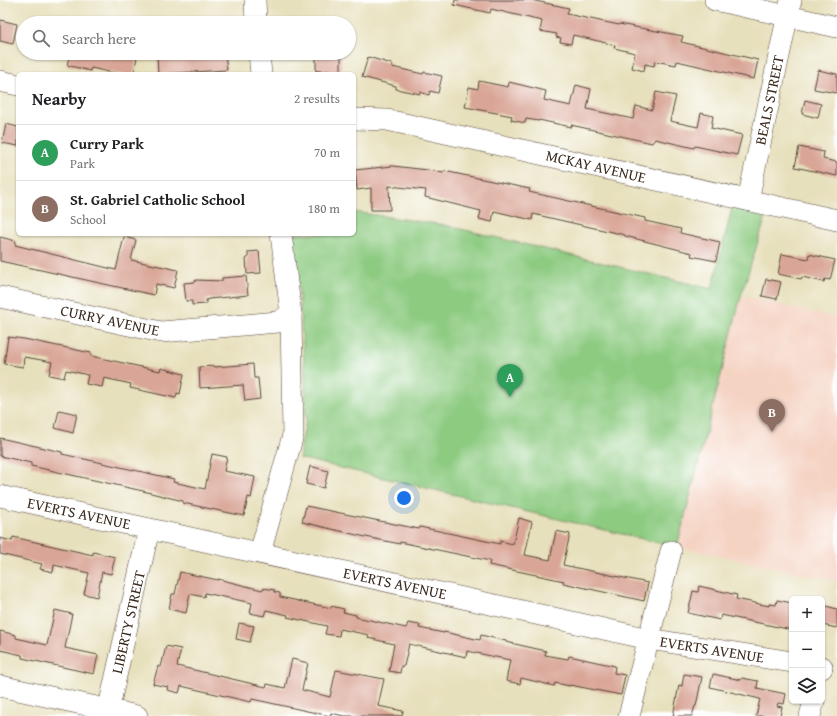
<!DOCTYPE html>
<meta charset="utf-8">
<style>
body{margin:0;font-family:"Gentium Book Plus",serif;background:#f2f2f2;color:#202124}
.controls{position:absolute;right:12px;bottom:12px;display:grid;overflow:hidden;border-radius:6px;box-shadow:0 1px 3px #0004}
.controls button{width:36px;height:36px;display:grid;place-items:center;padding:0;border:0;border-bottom:1px solid #e0e0e0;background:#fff;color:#202124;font:20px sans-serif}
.you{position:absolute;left:404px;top:498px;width:14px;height:14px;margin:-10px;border:3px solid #fff;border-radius:50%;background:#1a73e8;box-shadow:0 0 0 6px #1a73e833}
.badge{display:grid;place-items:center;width:26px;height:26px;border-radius:50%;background:#0b8043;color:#fff;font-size:13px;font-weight:700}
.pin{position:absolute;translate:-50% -33px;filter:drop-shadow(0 1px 2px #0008)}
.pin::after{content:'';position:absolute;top:21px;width:14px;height:12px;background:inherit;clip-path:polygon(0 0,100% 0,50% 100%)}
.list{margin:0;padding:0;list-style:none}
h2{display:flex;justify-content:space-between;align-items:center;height:52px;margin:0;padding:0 16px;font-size:17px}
h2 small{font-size:13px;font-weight:400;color:#757577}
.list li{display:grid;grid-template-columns:26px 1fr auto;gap:12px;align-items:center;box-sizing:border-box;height:56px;padding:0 16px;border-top:1px solid #e0e0e0}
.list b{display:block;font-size:15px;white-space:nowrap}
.list p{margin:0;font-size:13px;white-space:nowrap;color:#757577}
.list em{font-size:13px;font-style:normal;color:#757577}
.icon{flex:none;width:22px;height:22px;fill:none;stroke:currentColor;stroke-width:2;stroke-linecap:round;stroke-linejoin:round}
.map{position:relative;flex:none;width:837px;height:716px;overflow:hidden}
.search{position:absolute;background:#fff;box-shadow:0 1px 3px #0004;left:16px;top:16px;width:340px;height:44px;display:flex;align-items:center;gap:10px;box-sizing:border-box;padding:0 14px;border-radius:22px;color:#757577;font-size:15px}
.panel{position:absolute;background:#fff;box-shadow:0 1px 3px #0004;left:16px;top:72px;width:340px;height:164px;border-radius:6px}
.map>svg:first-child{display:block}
.built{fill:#f5d3c2}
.green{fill:#8dcb81;stroke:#647a50}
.building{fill:#d9a596}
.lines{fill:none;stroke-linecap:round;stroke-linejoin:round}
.minor-casing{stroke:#554536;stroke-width:22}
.minor{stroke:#fff;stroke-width:21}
.labels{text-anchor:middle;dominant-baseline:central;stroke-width:3;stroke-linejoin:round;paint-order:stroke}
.street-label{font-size:15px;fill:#3b2a1e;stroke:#fff}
</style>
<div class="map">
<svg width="837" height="716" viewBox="0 0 837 716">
<rect width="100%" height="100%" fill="#fff"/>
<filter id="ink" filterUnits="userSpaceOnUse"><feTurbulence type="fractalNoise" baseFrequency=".025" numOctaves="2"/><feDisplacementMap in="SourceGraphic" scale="8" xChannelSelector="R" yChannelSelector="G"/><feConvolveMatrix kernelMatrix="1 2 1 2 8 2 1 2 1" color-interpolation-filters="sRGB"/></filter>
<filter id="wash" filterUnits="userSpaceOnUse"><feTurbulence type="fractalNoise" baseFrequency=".012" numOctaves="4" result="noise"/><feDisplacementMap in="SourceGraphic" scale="16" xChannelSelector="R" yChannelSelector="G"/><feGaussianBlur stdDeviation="0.9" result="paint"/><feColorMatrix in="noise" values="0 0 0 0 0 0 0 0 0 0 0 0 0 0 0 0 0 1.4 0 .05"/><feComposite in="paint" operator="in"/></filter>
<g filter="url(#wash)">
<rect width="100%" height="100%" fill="#e7e0bc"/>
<path class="built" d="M741 296 837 318V581L677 547Z"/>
<path class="green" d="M733 204 767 213 741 296 677 547 299 458 306 420 305 374 295 242 293 234H354V212L444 225 712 289Z"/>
<g id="blocks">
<g class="building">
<path d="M455 0H531L569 8 567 14 619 25V24L683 36 681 42 758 60 754 79 677 61 676 65 655 61 654 66 645 64 644 71 632 68 635 53 614 48 615 45 573 35 571 44 560 42 561 38 556 37 557 34 540 31 542 21 491 9 490 13 454 5Z"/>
<path d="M0 20 17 24 13 44 0 41Z"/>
<path d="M70 53H118L137 57 134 74H118L91 68 90 71 67 65Z"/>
<path d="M175 53H225L227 70 158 74 157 54Z"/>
<rect x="316" y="53" width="25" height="18"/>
<path d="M368 57 392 64V67L423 74 424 72 442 76 438 93 430 91 429 95 420 92V94L396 89V86L362 77Z"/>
<path d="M818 70 837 74V93L814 89Z"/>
<path d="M479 81 508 87 509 82 546 91 544 100 571 106 576 85 591 89 587 109 633 119 636 106 652 110 656 92 676 96 670 121 698 127 701 113 713 116 711 128 742 135 737 155 695 146 694 148 655 139 652 143 571 125V127L539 120V121L526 119 525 123 511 120 512 116 465 107 469 87 478 89Z"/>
<path d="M805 100 821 104 818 118 802 114Z"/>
<path d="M6 124 18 127V146L2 143Z"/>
<path d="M799 147 824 152 823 159 837 162V176L795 167Z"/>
<path d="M393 166 428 170 443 173 444 171 530 189 529 192 645 218V221L681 229 680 233 720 242 716 261 691 256 692 253 625 236V235L533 214 532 220 494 211 492 222 479 219 481 211 425 197 426 190 389 186 390 210H371V188L357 190 355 170Z"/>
<path d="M0 237 16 241 15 245 116 270 124 237 136 240 131 260 178 270 174 288 156 284 154 295 0 261Z"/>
<path d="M259 251 261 273 247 274 246 258H248V252Z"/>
<path d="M782 254 808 259 809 254 835 260 830 280 825 279 824 282 802 277 801 279 778 274Z"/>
<path d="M246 276 248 295 209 299 206 300V304L192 305V301H186L184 283 195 282 196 280 222 281V278Z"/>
<path d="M766 279 781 282 777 299 762 296Z"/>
<path d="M8 337 24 339 91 353V356L160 371 161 368 184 374 180 394 177 393 176 398 130 388 131 384 104 378 102 387 86 384 88 375 66 370 64 378 49 375 52 362 36 359 24 357 23 367 4 364Z"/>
<path d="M253 364 254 378H258L260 399 245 401 243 385 200 388 199 367 215 366V367Z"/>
<path d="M59 410 77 414 73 433 55 428Z"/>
<path d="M0 438 62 452V454L174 479 173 482 205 489 212 454 227 457 224 471 255 477 251 498 248 497 244 516 183 503V501L143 491 31 466V463L0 456Z"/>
<path d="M310 466 328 471 324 488 306 484Z"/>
<path d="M306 506 419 529 420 527 500 544V541L513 544 519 518 532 522 525 555 550 560 556 531 570 534 563 565 648 583 644 601 563 583 564 581 489 565 490 561 400 542V544L361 536 302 522Z"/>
<path d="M13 537 93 555V552L115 557 111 574 102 572 97 597 84 594 89 573 54 565 53 572 40 569 42 564 0 554V538L12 541Z"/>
<path d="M180 572 218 580V579L262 590 263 588 275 590 274 592 280 593V597L331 608V606L344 609 343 612 356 615V617L406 628 408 623 420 625 419 628 444 633V632L480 640 481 635 506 641V642L546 651 545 655 568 659 569 656 615 666 614 673 625 675 621 695 570 685V686L555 683 554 686 521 678 520 684 506 681 510 660 467 651 466 657 409 644 404 666H401L400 673 389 671 394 644 368 638 369 635 340 629 339 636 325 634 327 626 287 617 288 615 266 610 264 616 250 613 252 603 205 593 204 597 190 594 186 613 169 609 172 594H175Z"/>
<path d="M699 586 737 595 736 599 769 606V604L776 605 777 600 792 603V630L721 615 720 620 688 613 693 591 698 592Z"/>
<path d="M822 605 837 609V628L822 625Z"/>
<path d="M55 610 72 614 65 648 98 655 94 674 22 658V655L0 650V631L16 635V638L47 645Z"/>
<path d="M239 623 254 626 250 642 236 639Z"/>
<path d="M166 646 181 649 177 666 266 687 267 684 285 688 292 659 308 663 302 690 330 697 336 670 384 679 378 706 403 711 402 716H344L331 713 330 716 252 699 251 702 181 686 179 693 167 690 168 687 153 684 158 666 161 667Z"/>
<path d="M684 674 702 677 696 706H695L692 716H673L679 685 682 686Z"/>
<path d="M713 674 741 680 742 678 758 681 757 688 786 694 784 704 778 703 777 706 782 707 780 716H756L760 699 710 687Z"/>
</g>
</g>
</g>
<g filter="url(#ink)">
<use href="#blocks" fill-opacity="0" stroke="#554536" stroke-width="1"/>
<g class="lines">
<defs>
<g id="minor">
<path d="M255 0 256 23"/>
<path d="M715 0 837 27"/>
<path d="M259 53 261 74"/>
<path d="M0 81 18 85"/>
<path d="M354 119 387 120 837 220"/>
<path d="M748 200 791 0"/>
<path d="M0 297 161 332 278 322 291 314"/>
<path d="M0 496 649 639 792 662"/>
<path d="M260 553 293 435 291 314 281 234"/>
<path d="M822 667V668"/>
<path d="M0 686 137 716"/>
<path d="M107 716 149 529"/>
<path d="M629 716 671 551"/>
<path d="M810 716 814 701"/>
</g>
</defs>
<use href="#minor" class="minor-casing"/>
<use href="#minor" class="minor"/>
</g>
</g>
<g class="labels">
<g class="street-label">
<text transform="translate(769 100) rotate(-78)">BEALS STREET</text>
<text transform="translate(596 166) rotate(13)">MCKAY AVENUE</text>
<text transform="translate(110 320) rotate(12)">CURRY AVENUE</text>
<text transform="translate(79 513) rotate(12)">EVERTS AVENUE</text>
<text transform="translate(395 583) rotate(12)">EVERTS AVENUE</text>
<text transform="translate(128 622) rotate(-77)">LIBERTY STREET</text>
<text transform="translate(712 649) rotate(9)">EVERTS AVENUE</text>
</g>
</g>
</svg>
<div class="controls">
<button>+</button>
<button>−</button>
<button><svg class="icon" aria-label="layers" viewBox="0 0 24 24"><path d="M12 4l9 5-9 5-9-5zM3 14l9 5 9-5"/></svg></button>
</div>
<div class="you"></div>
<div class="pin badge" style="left:510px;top:397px;background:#2e9e5b">A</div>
<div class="pin badge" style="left:772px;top:432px;background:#8d6e63">B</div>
<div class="search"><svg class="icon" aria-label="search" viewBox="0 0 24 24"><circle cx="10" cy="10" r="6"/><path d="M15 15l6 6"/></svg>Search here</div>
<section class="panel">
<h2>Nearby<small>2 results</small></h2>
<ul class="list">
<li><span class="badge" style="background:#2e9e5b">A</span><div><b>Curry Park</b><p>Park</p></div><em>70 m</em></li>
<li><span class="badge" style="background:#8d6e63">B</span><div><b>St. Gabriel Catholic School</b><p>School</p></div><em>180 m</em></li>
</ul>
</section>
</div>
